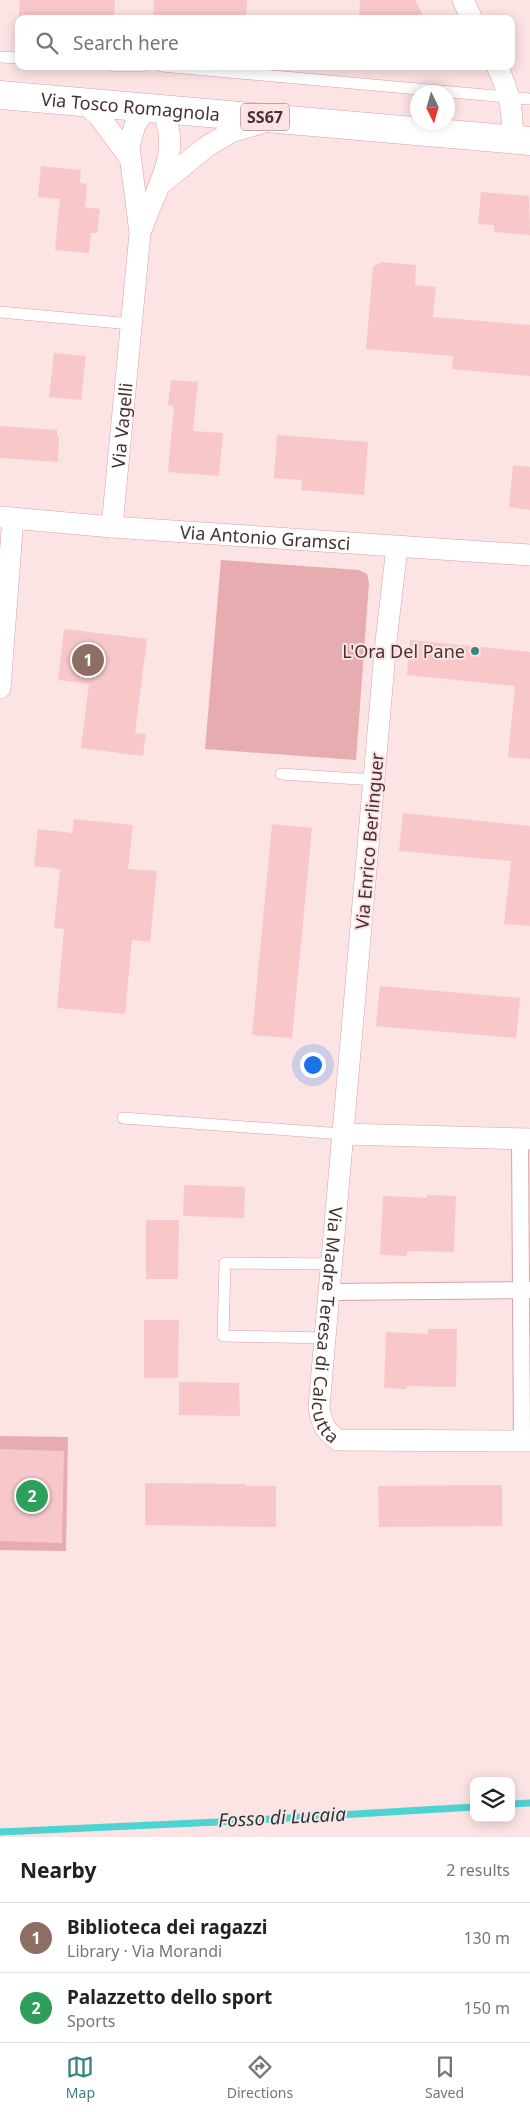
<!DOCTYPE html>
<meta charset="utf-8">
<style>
body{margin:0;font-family:"Noto Sans",sans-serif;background:#f6f6f6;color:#222}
.controls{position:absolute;right:15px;bottom:15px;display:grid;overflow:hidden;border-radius:10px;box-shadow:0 2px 12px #0003}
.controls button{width:45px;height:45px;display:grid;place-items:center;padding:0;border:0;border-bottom:1px solid #e0e0e0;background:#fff;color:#222;font:25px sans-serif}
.compass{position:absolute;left:410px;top:85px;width:45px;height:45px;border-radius:50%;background:#fff;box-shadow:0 2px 12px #0003;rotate:175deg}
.you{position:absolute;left:312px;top:1064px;width:18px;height:18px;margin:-12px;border:4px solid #fff;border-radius:50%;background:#1a73e8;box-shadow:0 0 0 8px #1a73e833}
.badge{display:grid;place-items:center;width:32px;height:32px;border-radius:50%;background:#398281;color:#fff;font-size:16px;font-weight:700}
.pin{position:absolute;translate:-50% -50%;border:2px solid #fff;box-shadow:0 1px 5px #0006}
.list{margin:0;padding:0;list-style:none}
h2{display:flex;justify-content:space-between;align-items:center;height:65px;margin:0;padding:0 20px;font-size:21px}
h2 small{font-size:16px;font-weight:400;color:#767676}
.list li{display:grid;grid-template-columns:32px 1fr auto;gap:15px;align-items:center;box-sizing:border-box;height:70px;padding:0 20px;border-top:1px solid #e0e0e0}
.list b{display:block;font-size:19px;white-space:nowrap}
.list p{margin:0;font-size:16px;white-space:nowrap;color:#767676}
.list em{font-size:16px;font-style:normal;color:#767676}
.icon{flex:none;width:28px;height:28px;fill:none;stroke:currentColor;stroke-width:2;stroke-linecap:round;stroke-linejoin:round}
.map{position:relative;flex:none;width:530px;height:1837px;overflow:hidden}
.search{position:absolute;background:#fff;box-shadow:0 2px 12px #0003;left:15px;right:15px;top:15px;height:55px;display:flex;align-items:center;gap:12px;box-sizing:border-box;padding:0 18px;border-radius:10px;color:#767676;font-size:19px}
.sheet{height:205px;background:#fff}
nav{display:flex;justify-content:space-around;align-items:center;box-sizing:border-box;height:70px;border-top:1px solid #e0e0e0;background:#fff;font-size:14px;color:#767676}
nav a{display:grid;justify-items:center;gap:2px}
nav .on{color:#398281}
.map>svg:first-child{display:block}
.green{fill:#e7acb0}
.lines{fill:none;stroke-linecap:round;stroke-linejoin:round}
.stream{stroke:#4dd3d2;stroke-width:7}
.building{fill:#f8c7c9}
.service-casing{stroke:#dca1a5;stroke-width:12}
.pedestrian-casing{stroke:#dca1a5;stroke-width:18}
.minor-casing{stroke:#dca1a5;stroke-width:22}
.primary-casing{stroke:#dca1a5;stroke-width:29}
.service{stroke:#fff;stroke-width:11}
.pedestrian{stroke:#fff;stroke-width:16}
.minor{stroke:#fff;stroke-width:21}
.primary{stroke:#fff;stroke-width:28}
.poi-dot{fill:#398281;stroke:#fce3e4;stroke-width:2}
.labels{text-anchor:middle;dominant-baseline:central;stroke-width:4;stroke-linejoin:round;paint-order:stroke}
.shield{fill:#fce3e4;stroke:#7f6668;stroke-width:1}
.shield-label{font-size:16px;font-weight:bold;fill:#493133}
.street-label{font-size:18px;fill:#493133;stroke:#fce3e4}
.poi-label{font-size:18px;fill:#493133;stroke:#fce3e4;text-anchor:end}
.water-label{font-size:19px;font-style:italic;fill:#1f3636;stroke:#fce3e4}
</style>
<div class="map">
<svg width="530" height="1837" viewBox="0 0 530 1837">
<rect width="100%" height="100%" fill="#fce3e4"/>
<g class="green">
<path d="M221 560 359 570 367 574 369 583 356 760 205 749Z"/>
<path d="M0 1436 68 1437 66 1551 0 1550Z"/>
</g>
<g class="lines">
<g class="stream">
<path d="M511 1804 530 1803"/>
<path d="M0 1832 218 1822 474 1807"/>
</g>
</g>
<g class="building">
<path d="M20 0H115L114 19 19 17Z"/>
<path d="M154 0H247L246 19H153Z"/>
<path d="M360 0H415L425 19H359Z"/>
<path d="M41 166 81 170 80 183 87 184 85 207 100 209 97 233H91L89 253 55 250 60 199 38 197Z"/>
<path d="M481 192 529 196 530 235 494 232V225L478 224Z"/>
<path d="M381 262 416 265 415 285 436 287 433 317 530 325V376L452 369 453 356 366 349 373 267Z"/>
<path d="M54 353 86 356 81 400 49 397Z"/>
<path d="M171 380 198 382 193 431 223 433 219 476 168 472 174 406 168 405Z"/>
<path d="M0 426 57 430V437H59L58 462 0 458Z"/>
<path d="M277 435 368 442 364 495 301 490 302 480 274 478Z"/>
<path d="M513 465 530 467V510L509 507Z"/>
<path d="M64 629 147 639 135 733 146 734 143 756 81 748 89 684 58 680Z"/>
<path d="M410 640 530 652V759L508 757 515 686 407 675Z"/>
<path d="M403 813 530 826V926L504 924 511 861 399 851Z"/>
<path d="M74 819 133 825 128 869 157 871 150 942 132 940 125 1014 57 1008 64 929 54 928 60 869 34 866 38 829 72 833Z"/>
<path d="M272 824 312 828 292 1038 252 1035Z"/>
<path d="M380 986 520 998 516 1038 376 1026Z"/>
<path d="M184 1185 245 1187 244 1218 183 1216Z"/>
<path d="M427 1195 456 1196 454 1252 407 1251V1256L380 1255 383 1196 427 1198Z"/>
<path d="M146 1220H179L178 1279H146Z"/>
<path d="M144 1320H179L178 1378H144Z"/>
<path d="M428 1329H457L456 1387 407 1386V1389L384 1388 386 1332 428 1334Z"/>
<path d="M179 1382 239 1383 240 1416 179 1415Z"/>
<path d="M0 1449 64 1451 62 1543 0 1541Z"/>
<path d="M145 1483 246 1484V1486H276V1527L145 1525Z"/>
<path d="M502 1485V1526L379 1527 378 1486Z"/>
</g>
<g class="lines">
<defs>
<g id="service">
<path d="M0 57 19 58"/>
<path d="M113 66H143"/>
<path d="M162 66 530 99"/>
<path d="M0 312 131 324"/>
<path d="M281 774 375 780"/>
<path d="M123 1118 343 1134"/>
<path d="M325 1338 223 1336 225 1263 333 1264"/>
</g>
<g id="pedestrian">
<path d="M520 1139 522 1441"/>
<path d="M330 1292 530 1290"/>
</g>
<g id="minor">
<path d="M463 0 472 19"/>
<path d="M497 66C509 91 514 112 512 140"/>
<path d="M84 103 99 116 129 157"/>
<path d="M162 183 206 147 231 132 268 121"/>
<path d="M142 228C156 186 183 154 162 109"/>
<path id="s1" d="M0 517 112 527 530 555"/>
<path id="s2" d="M112 527 140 233 129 147 135 125 147 107"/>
<path id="s3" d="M397 547 386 641 325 1338 319 1407C321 1423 325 1431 338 1440L530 1441"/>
<path d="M0 688 13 518"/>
<path d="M343 1134 530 1139"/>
</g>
<g id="primary">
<path id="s4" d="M0 95 530 141"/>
</g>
</defs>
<use href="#service" class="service-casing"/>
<use href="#pedestrian" class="pedestrian-casing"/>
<use href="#minor" class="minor-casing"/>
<use href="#primary" class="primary-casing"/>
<use href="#service" class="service"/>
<use href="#pedestrian" class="pedestrian"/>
<use href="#minor" class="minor"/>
<use href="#primary" class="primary"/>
</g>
<circle class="poi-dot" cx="475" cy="651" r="5"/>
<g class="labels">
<rect class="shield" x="241" y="103.5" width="48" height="27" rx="4"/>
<g class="shield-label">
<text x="265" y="117">SS67</text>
</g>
<g class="street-label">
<text stroke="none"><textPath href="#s4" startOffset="131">Via Tosco Romagnola</textPath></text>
<text stroke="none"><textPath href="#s2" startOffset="102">Via Vagelli</textPath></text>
<text stroke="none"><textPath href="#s1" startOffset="266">Via Antonio Gramsci</textPath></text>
<text transform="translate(369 841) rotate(-85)">Via Enrico Berlinguer</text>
<text stroke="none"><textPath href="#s3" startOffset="782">Via Madre Teresa di Calcutta</textPath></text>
</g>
<g class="poi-label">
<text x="465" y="651">L'Ora Del Pane</text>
</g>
<g class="water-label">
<text transform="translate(282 1817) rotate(-3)">Fosso di Lucaia</text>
</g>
</g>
</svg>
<div class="controls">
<button><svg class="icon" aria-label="layers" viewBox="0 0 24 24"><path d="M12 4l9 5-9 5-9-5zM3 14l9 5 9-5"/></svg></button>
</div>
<svg class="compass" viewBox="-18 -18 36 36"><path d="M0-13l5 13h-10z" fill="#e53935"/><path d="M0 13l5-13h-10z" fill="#767676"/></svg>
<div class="you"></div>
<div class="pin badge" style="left:88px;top:660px;background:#8d6e63">1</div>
<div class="pin badge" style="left:32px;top:1496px;background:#2e9e5b">2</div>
<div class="search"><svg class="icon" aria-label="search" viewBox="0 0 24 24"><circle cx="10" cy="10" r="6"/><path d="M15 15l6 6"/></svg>Search here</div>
</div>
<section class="sheet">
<h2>Nearby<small>2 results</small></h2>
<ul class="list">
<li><span class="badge" style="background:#8d6e63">1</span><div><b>Biblioteca dei ragazzi</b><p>Library · Via Morandi</p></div><em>130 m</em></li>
<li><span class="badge" style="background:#2e9e5b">2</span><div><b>Palazzetto dello sport</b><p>Sports</p></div><em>150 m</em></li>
</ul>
</section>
<nav>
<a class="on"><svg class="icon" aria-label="map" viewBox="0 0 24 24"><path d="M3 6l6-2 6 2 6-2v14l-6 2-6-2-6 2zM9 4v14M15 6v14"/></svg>Map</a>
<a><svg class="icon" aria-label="directions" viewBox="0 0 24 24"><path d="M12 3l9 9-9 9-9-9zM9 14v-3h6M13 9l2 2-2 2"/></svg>Directions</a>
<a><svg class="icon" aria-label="saved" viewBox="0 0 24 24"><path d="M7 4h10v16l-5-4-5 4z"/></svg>Saved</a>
</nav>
